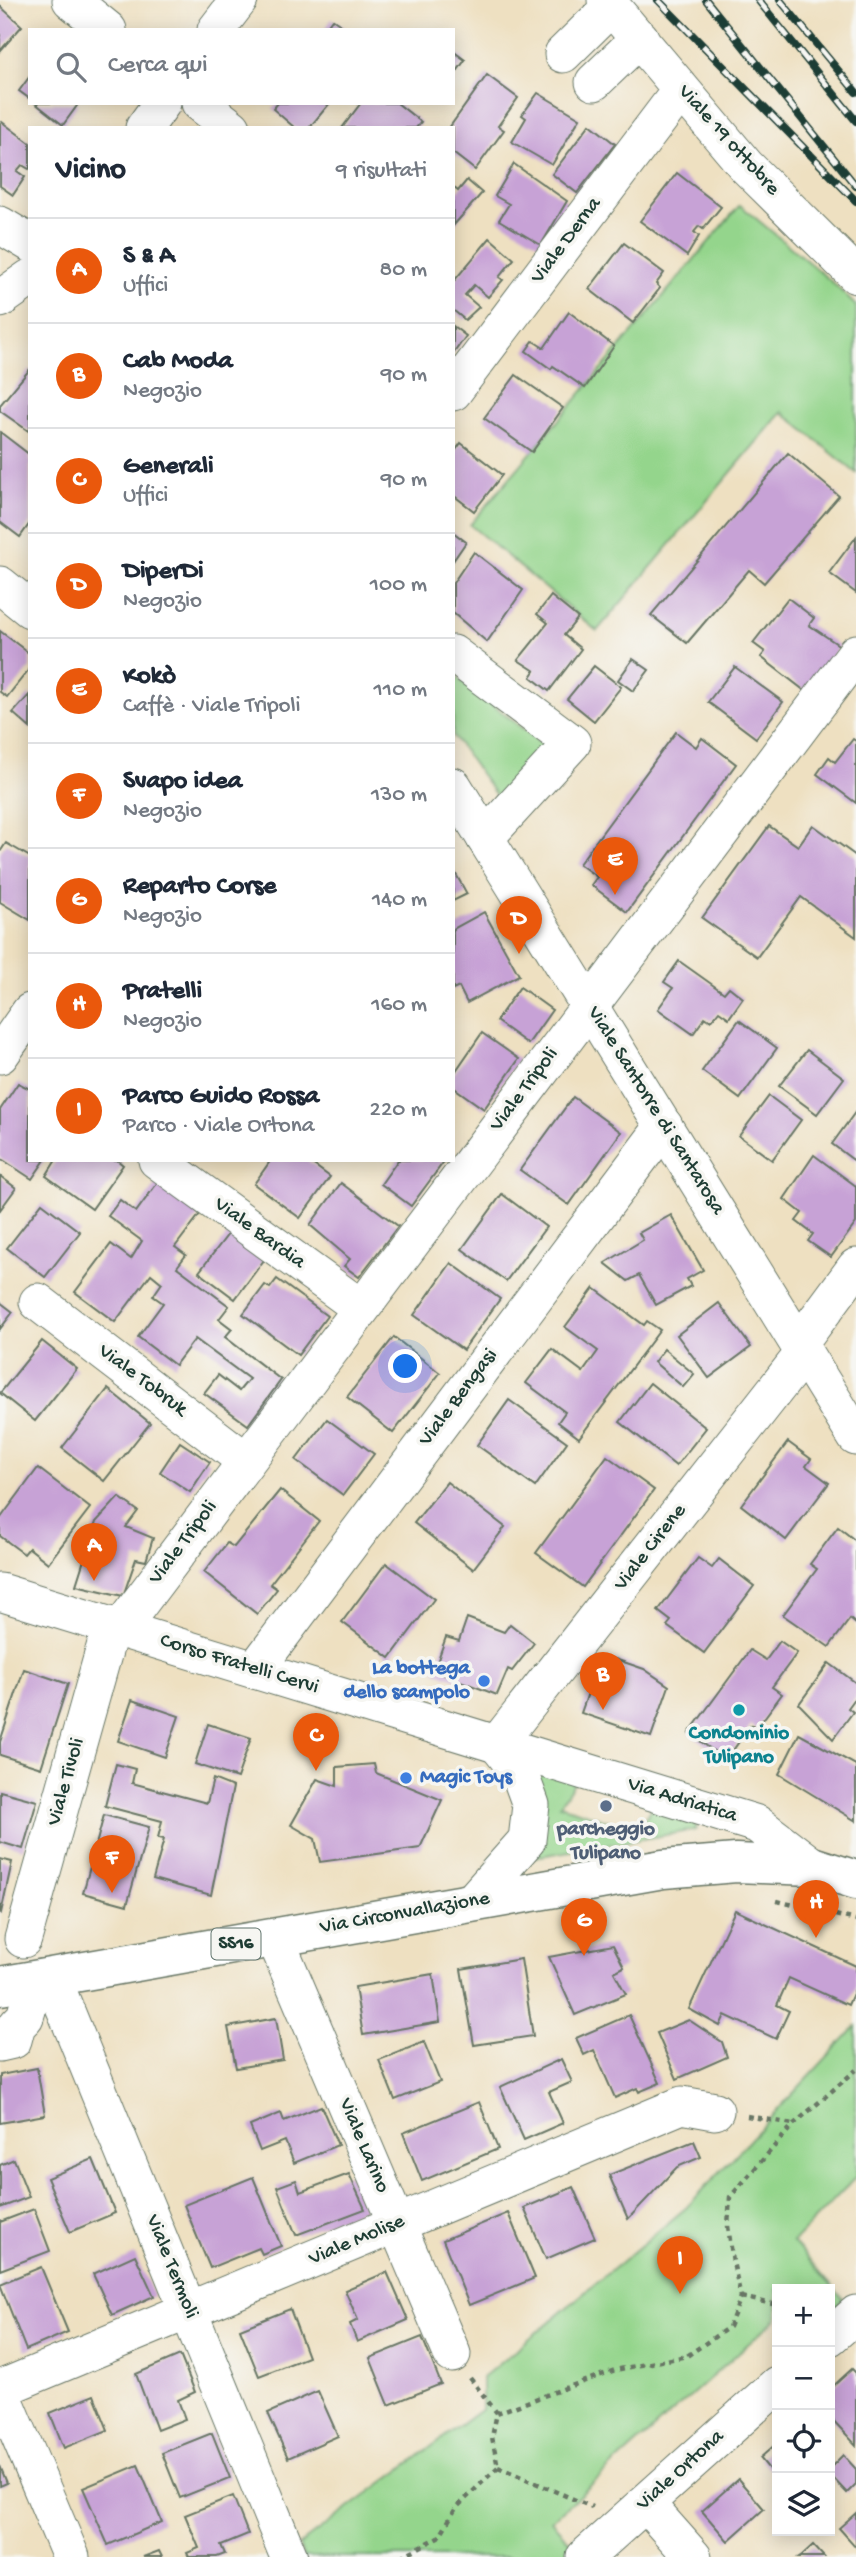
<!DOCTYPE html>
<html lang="it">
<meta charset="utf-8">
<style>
body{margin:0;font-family:"Gochi Hand",sans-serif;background:#f2f2f3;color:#1f2937}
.controls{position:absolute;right:21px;bottom:21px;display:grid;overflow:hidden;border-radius:0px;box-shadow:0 4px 18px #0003}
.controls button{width:63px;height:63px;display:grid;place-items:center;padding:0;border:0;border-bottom:2px solid #e0e1e3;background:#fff;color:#1f2937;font:35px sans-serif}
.you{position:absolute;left:406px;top:1367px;width:24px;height:24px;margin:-18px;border:5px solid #fff;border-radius:50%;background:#1a73e8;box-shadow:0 0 0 10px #1a73e833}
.badge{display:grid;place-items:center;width:46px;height:46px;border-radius:50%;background:#ea580c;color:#fff;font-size:23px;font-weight:700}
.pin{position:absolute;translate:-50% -58px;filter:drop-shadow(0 2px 4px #0008)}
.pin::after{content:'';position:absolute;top:37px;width:24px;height:21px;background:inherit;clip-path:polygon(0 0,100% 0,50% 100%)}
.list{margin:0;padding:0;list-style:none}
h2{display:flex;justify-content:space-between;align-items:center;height:91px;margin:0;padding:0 28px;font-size:30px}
h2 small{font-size:23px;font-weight:400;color:#747a83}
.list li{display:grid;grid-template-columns:46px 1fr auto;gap:21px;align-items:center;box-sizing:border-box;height:105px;padding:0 28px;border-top:2px solid #e0e1e3}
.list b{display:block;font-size:26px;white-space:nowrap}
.list p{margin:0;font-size:23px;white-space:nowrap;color:#747a83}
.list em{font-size:23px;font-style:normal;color:#747a83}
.icon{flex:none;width:38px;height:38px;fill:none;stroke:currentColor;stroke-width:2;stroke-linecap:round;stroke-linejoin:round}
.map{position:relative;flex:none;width:856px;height:2557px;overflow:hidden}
.search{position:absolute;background:#fff;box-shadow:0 4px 18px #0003;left:28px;top:28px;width:427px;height:77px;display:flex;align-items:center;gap:18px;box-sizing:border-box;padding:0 24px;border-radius:0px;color:#747a83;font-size:26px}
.panel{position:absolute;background:#fff;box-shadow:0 4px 18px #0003;left:28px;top:126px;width:427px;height:1036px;border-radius:0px}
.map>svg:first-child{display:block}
.green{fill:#94d58c;stroke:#5a8960;stroke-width:2}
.building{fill:#c7a2d6}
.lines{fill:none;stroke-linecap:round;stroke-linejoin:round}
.minor-casing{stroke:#677665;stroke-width:39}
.major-casing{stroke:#677665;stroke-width:41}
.path{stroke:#677665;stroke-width:4.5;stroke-dasharray:5 5;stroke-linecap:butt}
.minor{stroke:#fff;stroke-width:37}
.major{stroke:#fff;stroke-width:38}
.rail-casing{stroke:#1f3d34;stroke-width:8}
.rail{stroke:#f6f6f2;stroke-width:5;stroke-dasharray:16;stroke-linecap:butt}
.shop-dot{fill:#3f7fe0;stroke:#f6f6f2;stroke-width:2.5}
.culture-dot{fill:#0f9aa8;stroke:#f6f6f2;stroke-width:2.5}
.service-dot{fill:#5c6f8a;stroke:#f6f6f2;stroke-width:2.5}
.labels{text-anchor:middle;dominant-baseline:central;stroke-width:7;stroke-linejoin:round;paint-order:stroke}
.shield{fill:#f6f6f2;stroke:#60746d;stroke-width:2}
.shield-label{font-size:19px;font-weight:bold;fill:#1f3d34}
.street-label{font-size:21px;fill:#1f3d34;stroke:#f6f6f2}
.shop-label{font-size:21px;font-weight:bold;fill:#366cbe;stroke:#f6f6f2;text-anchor:end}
.culture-label{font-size:21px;font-weight:bold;fill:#0d838f;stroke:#f6f6f2}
.service-label{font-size:21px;font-weight:bold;fill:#4e5e75;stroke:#f6f6f2}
</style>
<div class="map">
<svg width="856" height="2557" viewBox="0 0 856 2557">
<rect width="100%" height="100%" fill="#f6f6f2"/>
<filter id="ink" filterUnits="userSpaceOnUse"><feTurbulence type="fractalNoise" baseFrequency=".0143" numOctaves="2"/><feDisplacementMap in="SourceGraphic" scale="14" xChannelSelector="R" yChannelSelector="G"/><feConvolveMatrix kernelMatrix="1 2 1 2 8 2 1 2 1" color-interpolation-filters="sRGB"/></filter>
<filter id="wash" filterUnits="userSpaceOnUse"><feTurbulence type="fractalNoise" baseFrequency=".00686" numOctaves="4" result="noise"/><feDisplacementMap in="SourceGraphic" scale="28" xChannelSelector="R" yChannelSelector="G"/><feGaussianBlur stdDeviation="1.57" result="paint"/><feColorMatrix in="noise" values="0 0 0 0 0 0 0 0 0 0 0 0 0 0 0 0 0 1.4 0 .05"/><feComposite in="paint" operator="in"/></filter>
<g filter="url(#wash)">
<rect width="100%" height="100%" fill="#eee0c1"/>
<g class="green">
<path d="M740 205 832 282 856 306V473L782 412 597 631 470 525Z"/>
<path d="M453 674 550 750 498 798 453 736Z"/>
<path d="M535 1768 575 1781 560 1805 637 1830 653 1806 696 1820V1830L534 1857Z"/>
<path d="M856 2026V2177L793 2242 843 2299 830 2313V2289H777V2318L551 2521 574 2546 563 2557H303L299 2545 482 2409V2378L687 2207Z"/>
</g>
<g id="blocks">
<g class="building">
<path d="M0 6 22 26 0 51Z"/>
<path d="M332 19 348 30H324Z"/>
<path d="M453 51 465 60 453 77Z"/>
<path d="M487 75 518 98 498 126 504 130 475 170 453 153V128H449Z"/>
<path d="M30 76V99L19 91Z"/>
<path d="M538 93 580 118 552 165 512 142 526 118 522 115Z"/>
<path d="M35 103H79L63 125Z"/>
<path d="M278 103H330L309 128H295L273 109Z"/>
<path d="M361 103H397L421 122 416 128H342Z"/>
<path d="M2 122 30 143V168L29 169 22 165 17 171 25 177 13 195 0 186V125Z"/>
<path d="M590 124 615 144 577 193 552 174Z"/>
<path d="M514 164 567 201 541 245 499 220 509 204 495 196Z"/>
<path d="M677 173 721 207 703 229 699 226 694 232 699 236 687 256 640 221Z"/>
<path d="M467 180 482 193 453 226V187L458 191Z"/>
<path d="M490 238 514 259 499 277 503 280 488 297 474 285 465 295 479 307 465 320 453 310V282Z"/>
<path d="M624 243 664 273 656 284 660 288 633 323 589 289Z"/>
<path d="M569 312 614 346 585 388 553 366 551 369 526 351 533 341 544 348Z"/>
<path d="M453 326 466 336 453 354Z"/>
<path d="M30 369V432L0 411V405Z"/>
<path d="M516 375 563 408 532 452 484 418Z"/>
<path d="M0 432 30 455V523L20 537 0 522Z"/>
<path d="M461 443 502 475 474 511 453 495V454Z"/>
<path d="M788 453 839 496 764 583 749 570 687 643 651 615Z"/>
<path d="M453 532 466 542 453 561Z"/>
<path d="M856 537V593L829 573Z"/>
<path d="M474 552 523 590 487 642 453 613V583Z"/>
<path d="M551 596 578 618 564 635 581 649 549 691 531 677 535 671 518 660 548 623 537 614Z"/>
<path d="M788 598 814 618 809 625 840 646 805 691 761 657 765 652 753 643Z"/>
<path d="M0 631 30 654V668L7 697 0 692Z"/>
<path d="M633 659 649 670 633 691 618 680Z"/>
<path d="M594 666 621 687 594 721 567 699Z"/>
<path d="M735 667 783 702 756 738 708 702Z"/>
<path d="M30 694V728L13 713Z"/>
<path d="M676 732 696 747 702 738 736 764 627 912 591 885 597 877 579 864Z"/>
<path d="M853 739 856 741V803L817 774 829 757 835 762Z"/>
<path d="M813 825 856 856V937L801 897 757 957 702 918 769 826 798 846Z"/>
<path d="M6 843 30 857V920L0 902V852Z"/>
<path d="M453 869 467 894 453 901Z"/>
<path d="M484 912 519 975 467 1003 459 987 453 990V929Z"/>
<path d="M679 961 724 993 729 987 743 998 729 1018 719 1011 711 1021 705 1017 693 1034 658 1009 673 988 664 982Z"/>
<path d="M520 987 552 1010 528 1044 496 1021Z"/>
<path d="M739 1020 777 1048 740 1099 702 1071Z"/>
<path d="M482 1033 519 1059 484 1109 453 1087V1075Z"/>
<path d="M807 1050 844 1078 817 1114 779 1086Z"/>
<path d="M18 1083 30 1089V1160H45L32 1179 0 1158V1110Z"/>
<path d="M769 1096 801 1120 772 1160 739 1136Z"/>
<path d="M573 1097 621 1132 569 1205 520 1170Z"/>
<path d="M856 1111V1162L832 1144Z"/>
<path d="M814 1155 856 1186V1223L831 1257 808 1241 813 1234 796 1221 802 1213 784 1199Z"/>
<path d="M56 1160H117L123 1165 92 1209 46 1176Z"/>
<path d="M271 1160H307L330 1177 300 1218 254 1184Z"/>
<path d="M398 1160H445L411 1206 381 1184Z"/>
<path d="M0 1176 16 1188 0 1210Z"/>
<path d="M158 1182 200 1214 175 1247 186 1255 177 1267 229 1306 219 1319 232 1329 225 1337 281 1380 248 1425 204 1393 218 1375 239 1391 249 1379 195 1339 175 1365 138 1337 163 1303 153 1296 162 1283 151 1274 115 1322 75 1292 111 1244 131 1259 142 1241 108 1216 120 1200 136 1212Z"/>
<path d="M341 1183 398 1226 359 1277 344 1266 350 1259 310 1225Z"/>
<path d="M502 1194 546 1227 506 1281 462 1249Z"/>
<path d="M42 1203 80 1232 45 1277 7 1248Z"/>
<path d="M671 1215 703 1270 687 1279 691 1286 656 1305 639 1275 628 1281 605 1263 643 1240 639 1233Z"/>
<path d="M229 1233 264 1260 235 1299 199 1272Z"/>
<path d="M451 1263 500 1299 463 1350 414 1315Z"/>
<path d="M277 1279 327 1316 298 1355 243 1314 265 1285 270 1288Z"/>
<path d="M594 1288 644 1325 647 1321 660 1330 579 1438 558 1422 565 1412 526 1383 552 1349 583 1372 598 1351 565 1327Z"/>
<path d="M0 1302 13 1312 0 1329Z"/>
<path d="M719 1303 751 1347 709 1378 677 1335Z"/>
<path d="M394 1337 440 1373 393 1433 347 1397Z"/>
<path d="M42 1341 77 1369 35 1421 0 1393Z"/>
<path d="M664 1349 694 1374 683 1387 654 1362Z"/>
<path d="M650 1383 706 1428 676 1466 620 1422Z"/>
<path d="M108 1389 150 1423 104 1481 62 1448Z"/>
<path d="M509 1400 567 1442 535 1487 477 1445Z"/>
<path d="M327 1419 374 1454 343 1495 296 1460Z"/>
<path d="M180 1442 210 1462 190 1492 160 1472Z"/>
<path d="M788 1442 811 1459 806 1466 829 1483 786 1540 741 1505Z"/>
<path d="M607 1456 654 1490 583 1587 536 1553Z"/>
<path d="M38 1468 90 1508 48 1563 29 1548 24 1554 0 1536V1519Z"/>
<path d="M447 1482 505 1527 473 1569 414 1523Z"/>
<path d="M280 1490 319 1521 270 1584 277 1589 257 1614 204 1572 227 1543 234 1547Z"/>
<path d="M119 1497 138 1511 126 1527 153 1538 146 1561 136 1559 123 1596 76 1585 96 1522Z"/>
<path d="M838 1527 856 1541V1624L850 1619 829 1647 783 1615 817 1569 810 1564Z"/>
<path d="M698 1558 712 1568 719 1559 754 1586 704 1653 667 1626 671 1621 658 1611Z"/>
<path d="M386 1563 434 1599 390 1658 342 1622Z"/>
<path d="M467 1618 504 1632 510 1624 534 1643 512 1671 508 1669 497 1695 434 1671 446 1637 459 1641Z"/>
<path d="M780 1641 797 1653 772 1687 782 1694 756 1729 751 1725 726 1760 689 1733 750 1650 766 1660Z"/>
<path d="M615 1659 644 1669 669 1686 651 1737 581 1713 588 1693 599 1677 607 1681Z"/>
<path d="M829 1663 856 1683V1697L848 1708 853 1712 833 1739 799 1704Z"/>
<path d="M24 1669 68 1684 41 1768 0 1755V1742Z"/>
<path d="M132 1700 179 1716 165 1757 118 1741Z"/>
<path d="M208 1724 251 1738 237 1778 195 1764Z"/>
<path d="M799 1734 856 1765V1821L779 1774Z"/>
<path d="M116 1764 135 1769 132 1783 207 1803 213 1779 233 1787 211 1895 153 1879 164 1839 158 1838 162 1821 105 1806Z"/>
<path d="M374 1764 376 1773 442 1800 420 1848 320 1862 315 1839 291 1825 317 1779 337 1786V1767Z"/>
<path d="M0 1791 37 1801 23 1849 0 1842Z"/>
<path d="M104 1815 149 1827 127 1905 83 1893Z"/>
<path d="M0 1859 12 1862 1 1913 0 1912Z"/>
<path d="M735 1910 856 1966V1987L848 2005 789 1978 777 2005 789 2011 776 2039 725 2015 720 2026 689 2009Z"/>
<path d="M613 1945 624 1967 614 1972 626 1994 575 2015 549 1957Z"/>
<path d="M521 1959 533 2036 474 2045 461 1969Z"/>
<path d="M433 1974 440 2022 363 2035 355 1987Z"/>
<path d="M629 2015 660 2083 639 2092 637 2088 615 2098 594 2050 584 2055 576 2038Z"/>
<path d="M276 2018 283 2060 236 2068 228 2027Z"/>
<path d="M689 2020 722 2042 727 2057 677 2079 657 2033Z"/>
<path d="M424 2042 440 2082 395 2100 379 2060Z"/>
<path d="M561 2059 572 2082 549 2092 563 2123 524 2140 500 2087Z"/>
<path d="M37 2068 45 2115 0 2123V2075Z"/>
<path d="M479 2102 498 2149 422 2181 403 2133Z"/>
<path d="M321 2106 338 2145 294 2163 285 2141 260 2151 250 2126 281 2113 284 2121Z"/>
<path d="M694 2141 701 2157 677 2167 628 2219 609 2175Z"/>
<path d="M14 2159 29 2197 0 2208V2165Z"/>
<path d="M93 2159 115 2213 70 2232 47 2178Z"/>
<path d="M349 2174 365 2209 296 2235 277 2187 296 2180 300 2192Z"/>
<path d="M253 2177 281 2246 262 2254 259 2248 210 2268 184 2205Z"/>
<path d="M573 2187 595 2238 546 2259 524 2208Z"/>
<path d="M34 2209 50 2251 0 2270V2222Z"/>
<path d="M508 2213 535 2278 469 2305 443 2240Z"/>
<path d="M135 2255 154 2296 112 2315 93 2274Z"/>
<path d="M41 2267 68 2332 26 2350 0 2284Z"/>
<path d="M387 2272 408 2320 357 2342 350 2324 358 2320 345 2290Z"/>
<path d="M290 2309 308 2357 259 2376 240 2329Z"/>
<path d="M422 2337 441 2384 389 2405 370 2358Z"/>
<path d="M180 2355 195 2392 178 2400 185 2419 157 2430 136 2374Z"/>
<path d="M852 2369 856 2373V2445L830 2417V2389Z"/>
<path d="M318 2391 338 2436 288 2458 268 2413Z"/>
<path d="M94 2395 108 2430 64 2448 50 2413Z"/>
<path d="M212 2433 230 2478 180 2498 162 2453Z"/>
<path d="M777 2443V2479L760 2458Z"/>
<path d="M843 2455 856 2469V2484L847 2493 830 2475V2468Z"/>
<path d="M138 2465 162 2522 108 2545 83 2488Z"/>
<path d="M0 2466 7 2483 0 2486Z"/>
<path d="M738 2479 764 2509 728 2541 702 2511Z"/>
<path d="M233 2496 248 2534 221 2545 225 2554 217 2557H189L187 2553 199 2548 185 2515Z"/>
<path d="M856 2513V2547L839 2528Z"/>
<path d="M813 2545 824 2557H799L802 2555Z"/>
<path d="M159 2551 162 2557H143Z"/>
</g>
</g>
</g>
<g filter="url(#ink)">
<use href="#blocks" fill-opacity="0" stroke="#677665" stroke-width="2"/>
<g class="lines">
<defs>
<g id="minor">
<path d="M71 0 108 30"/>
<path d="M606 0 746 166 856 275"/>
<path d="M216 30 239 0"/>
<path d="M563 54 612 6"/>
<path d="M594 82 640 38"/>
<path d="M200 103 232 128"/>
<path d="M144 128 162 103"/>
<path d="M0 225 30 243"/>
<path d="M0 299 30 278"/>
<path d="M453 392 681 90"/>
<path d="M0 585 30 609"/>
<path d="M453 654 572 743 485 838"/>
<path d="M453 786 856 1437"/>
<path d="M0 1055 30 1012"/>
<path d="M157 1160 361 1308"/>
<path d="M38 1302 246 1461"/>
<path d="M799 1344 856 1267"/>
<path d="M0 1592 757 1824 812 1866"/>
<path d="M120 1629 856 653"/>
<path d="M255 1670 664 1126"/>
<path d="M497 1744 804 1353"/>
<path d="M471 1903 527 1840 531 1805 519 1772 497 1744"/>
<path d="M275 1938 452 2354"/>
<path d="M23 1939 111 1626"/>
<path d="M52 1977 289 2557"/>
<path d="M0 2043 13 2040 17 2025 25 2017 36 1980"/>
<path d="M830 2337 856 2314"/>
<path d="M0 2389 682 2105 715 2111"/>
<path d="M0 2389 71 2557"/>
<path d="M646 2504 693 2557"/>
<path d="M585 2557 777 2385"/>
</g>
<path id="major" d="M0 1986 663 1869 736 1863 812 1866 856 1880"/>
</defs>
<use href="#minor" class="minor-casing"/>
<use href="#major" class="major-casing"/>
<g class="path">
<path d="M777 1901 856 1920"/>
<path d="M747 2116 793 2124"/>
<path d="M741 2297 777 2305"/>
<path d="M470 2378 497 2413"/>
<path d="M498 2467 592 2507"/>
<path d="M401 2557 439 2537 456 2508 498 2467 492 2437 497 2413 615 2370 687 2356 729 2327 741 2297 733 2262 728 2226 730 2197 794 2124 856 2070"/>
</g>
<use href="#minor" class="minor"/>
<use href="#major" class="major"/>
<defs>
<g id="rail">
<path d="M658 0 856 201"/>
<path d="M706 0 856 186"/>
<path d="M758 0 856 121"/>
<path d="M780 0 856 92"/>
</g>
</defs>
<use href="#rail" class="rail-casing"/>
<use href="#rail" class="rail"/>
</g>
</g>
<g class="shop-dot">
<circle cx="484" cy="1681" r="7"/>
<circle cx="406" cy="1778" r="7"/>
</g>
<circle class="culture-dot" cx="739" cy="1710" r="7"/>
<circle class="service-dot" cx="606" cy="1806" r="7"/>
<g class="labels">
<rect class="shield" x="211.5" y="1928.5" width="49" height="31" rx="5"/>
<g class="shield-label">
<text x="236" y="1944">SS16</text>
</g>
<g class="street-label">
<text transform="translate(728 141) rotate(48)">Viale 19 ottobre</text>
<text transform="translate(567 241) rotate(-53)">Viale Derna</text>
<text transform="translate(525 1090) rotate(-53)">Viale Tripoli</text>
<text transform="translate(655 1111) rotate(58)">Viale Santorre di Santarosa</text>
<text transform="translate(259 1234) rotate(36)">Viale Bardia</text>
<text transform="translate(142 1381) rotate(37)">Viale Tobruk</text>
<text transform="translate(459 1398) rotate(-53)">Viale Bengasi</text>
<text transform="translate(184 1543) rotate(-53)">Viale Tripoli</text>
<text transform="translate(651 1548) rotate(-52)">Viale Cirene</text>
<text transform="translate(239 1665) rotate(17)">Corso Fratelli Cervi</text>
<text transform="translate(67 1782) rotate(-74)">Viale Tivoli</text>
<text transform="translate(682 1801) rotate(17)">Via Adriatica</text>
<text transform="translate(405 1914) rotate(-10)">Via Circonvallazione</text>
<text transform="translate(363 2146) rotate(67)">Viale Larino</text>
<text transform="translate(357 2241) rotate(-23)">Viale Molise</text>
<text transform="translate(171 2267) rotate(68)">Viale Termoli</text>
<text transform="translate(681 2471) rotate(-42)">Viale Ortona</text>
</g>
<g class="shop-label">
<text x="470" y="1669">La bottega<tspan x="470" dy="24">dello scampolo</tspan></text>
<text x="420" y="1778" text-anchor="start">Magic Toys</text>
</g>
<g class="culture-label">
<text x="739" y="1734">Condominio<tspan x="739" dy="24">Tulipano</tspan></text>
</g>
<g class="service-label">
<text x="606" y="1830">parcheggio<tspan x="606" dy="24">Tulipano</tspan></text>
</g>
</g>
</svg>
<div class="controls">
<button>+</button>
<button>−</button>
<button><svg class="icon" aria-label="locate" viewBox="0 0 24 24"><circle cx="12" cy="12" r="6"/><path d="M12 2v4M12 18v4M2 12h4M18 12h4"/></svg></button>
<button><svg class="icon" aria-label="layers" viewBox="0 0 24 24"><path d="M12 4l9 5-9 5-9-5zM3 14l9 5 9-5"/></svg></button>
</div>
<div class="you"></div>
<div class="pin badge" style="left:94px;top:1581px">A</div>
<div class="pin badge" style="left:603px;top:1710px">B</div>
<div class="pin badge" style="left:316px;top:1771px">C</div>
<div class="pin badge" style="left:519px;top:954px">D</div>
<div class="pin badge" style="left:615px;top:895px">E</div>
<div class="pin badge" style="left:112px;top:1893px">F</div>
<div class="pin badge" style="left:584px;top:1956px">G</div>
<div class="pin badge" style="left:816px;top:1938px">H</div>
<div class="pin badge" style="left:680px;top:2294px">I</div>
<div class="search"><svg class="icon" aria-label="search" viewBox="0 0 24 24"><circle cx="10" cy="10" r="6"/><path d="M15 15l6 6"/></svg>Cerca qui</div>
<section class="panel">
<h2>Vicino<small>9 risultati</small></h2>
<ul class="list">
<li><span class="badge">A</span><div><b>S &amp; A</b><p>Uffici</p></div><em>80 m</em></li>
<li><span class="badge">B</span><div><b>Cab Moda</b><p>Negozio</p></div><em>90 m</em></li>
<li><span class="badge">C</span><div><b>Generali</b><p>Uffici</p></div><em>90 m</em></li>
<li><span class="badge">D</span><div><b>DiperDi</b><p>Negozio</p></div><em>100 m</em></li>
<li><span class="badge">E</span><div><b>Kokò</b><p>Caffè · Viale Tripoli</p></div><em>110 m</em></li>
<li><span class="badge">F</span><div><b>Svapo idea</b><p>Negozio</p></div><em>130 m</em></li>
<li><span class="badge">G</span><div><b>Reparto Corse</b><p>Negozio</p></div><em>140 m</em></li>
<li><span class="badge">H</span><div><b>Pratelli</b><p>Negozio</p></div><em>160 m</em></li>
<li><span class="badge">I</span><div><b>Parco Guido Rossa</b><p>Parco · Viale Ortona</p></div><em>220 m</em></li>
</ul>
</section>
</div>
